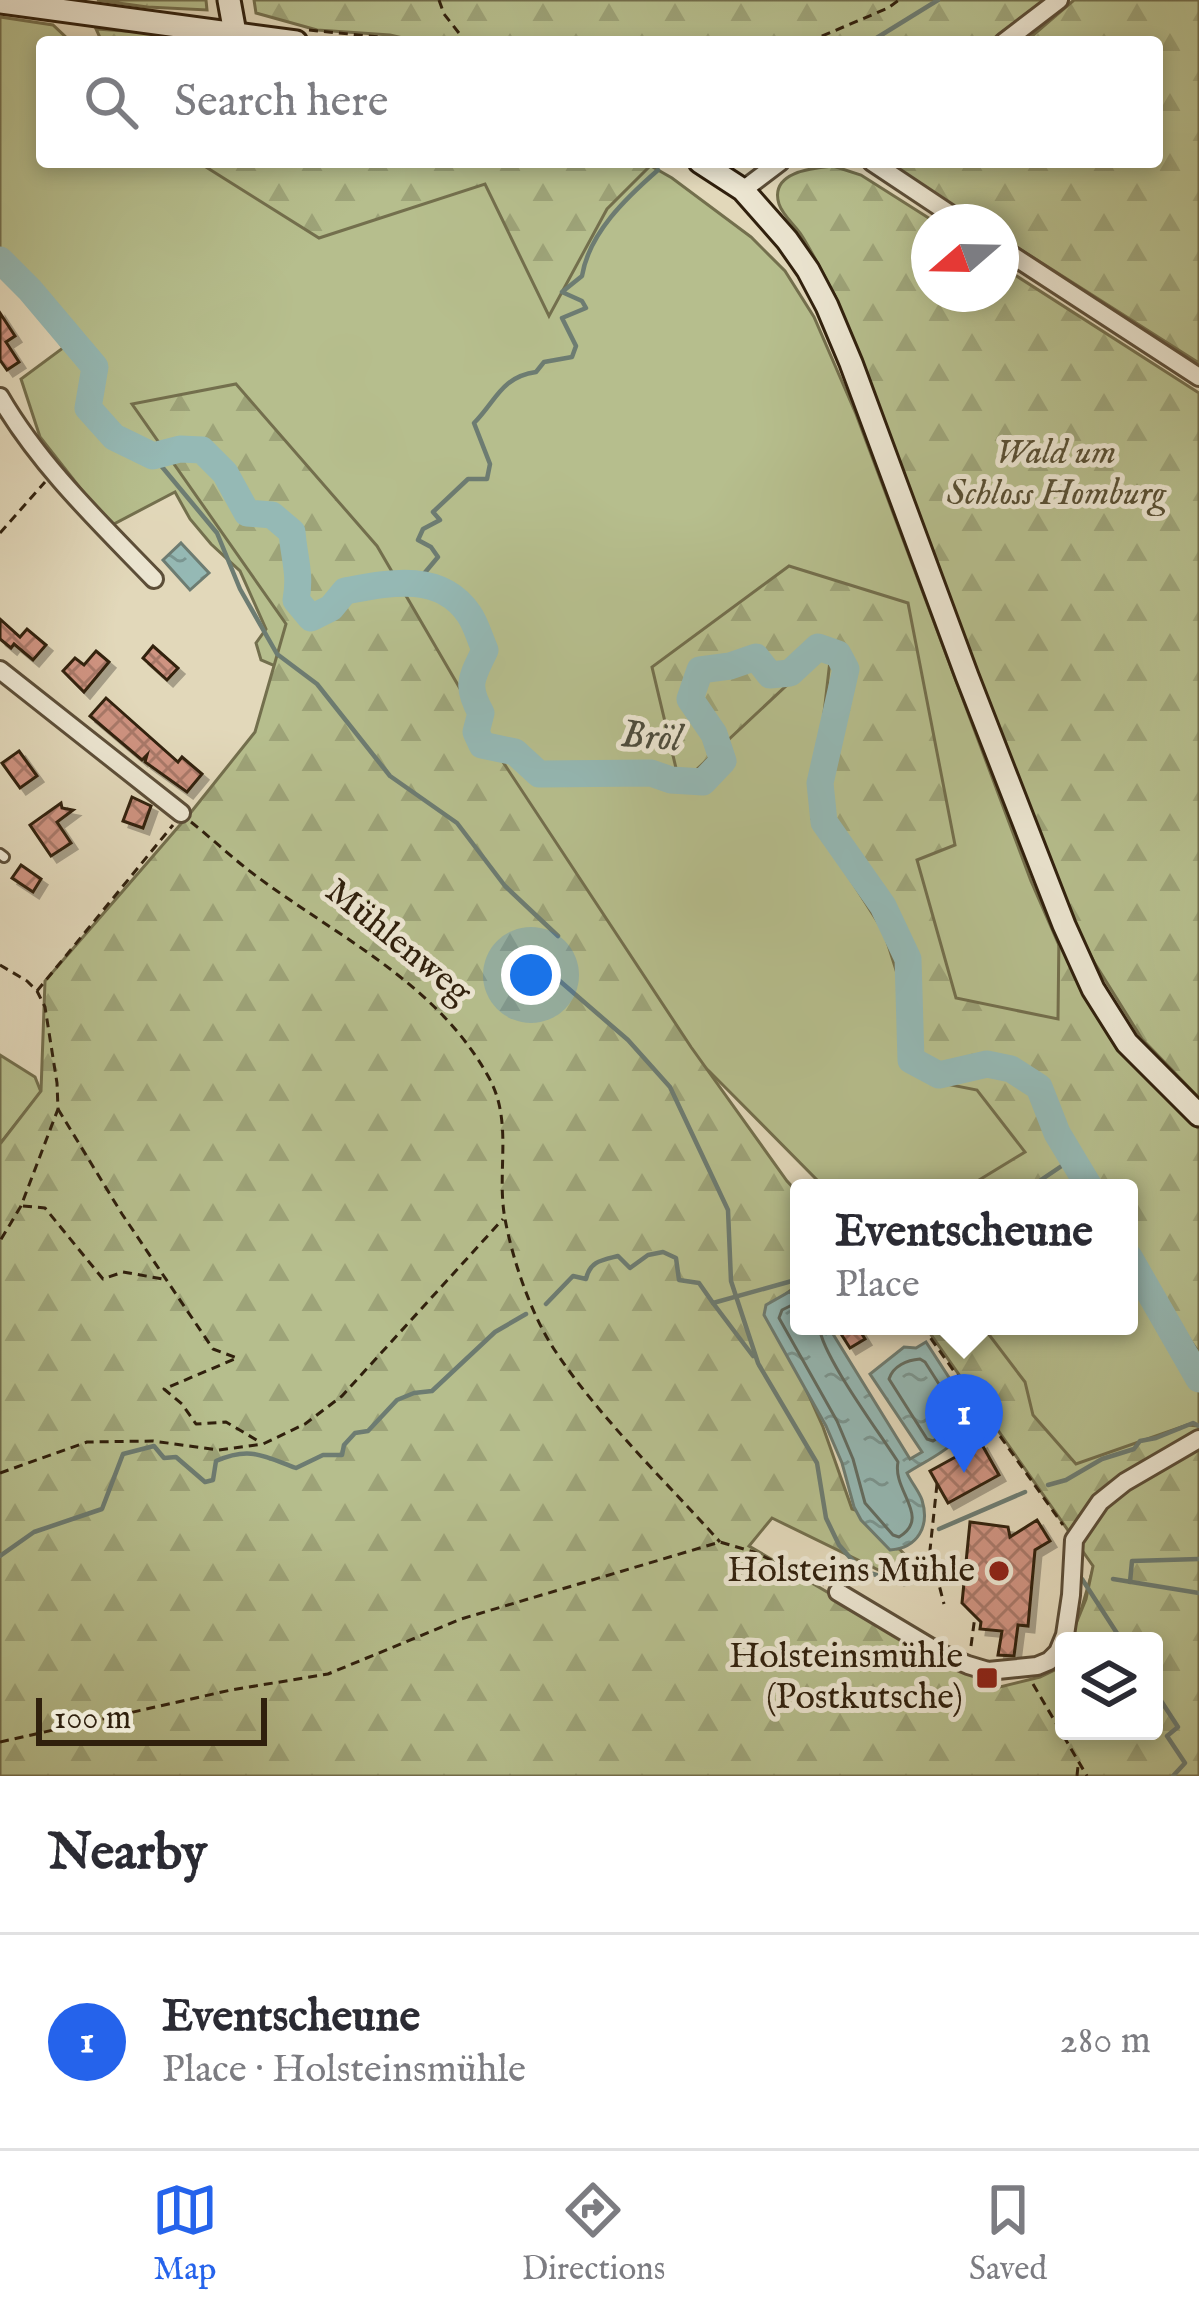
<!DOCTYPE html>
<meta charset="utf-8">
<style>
body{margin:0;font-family:"IM FELL English",serif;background:#f2f2f3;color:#2b2b33}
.controls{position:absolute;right:36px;bottom:36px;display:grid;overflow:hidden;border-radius:12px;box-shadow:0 6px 18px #0003}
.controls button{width:108px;height:108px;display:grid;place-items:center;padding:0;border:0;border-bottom:3px solid #e1e1e2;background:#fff;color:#2b2b33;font:60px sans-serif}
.compass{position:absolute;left:911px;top:204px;width:108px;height:108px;border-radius:50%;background:#fff;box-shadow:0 6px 18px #0003;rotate:250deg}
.scale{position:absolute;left:36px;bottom:30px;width:231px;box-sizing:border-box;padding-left:12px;border:6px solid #30200d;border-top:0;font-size:33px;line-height:42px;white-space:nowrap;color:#30200d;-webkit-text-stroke:9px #ece6d2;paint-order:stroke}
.you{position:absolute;left:531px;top:975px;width:42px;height:42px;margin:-30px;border:9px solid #fff;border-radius:50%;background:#1a73e8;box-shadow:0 0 0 18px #1a73e833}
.badge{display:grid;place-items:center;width:78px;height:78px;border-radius:50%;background:#2563eb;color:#fff;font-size:39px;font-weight:700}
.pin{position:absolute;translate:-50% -99px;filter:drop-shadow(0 3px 6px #0008)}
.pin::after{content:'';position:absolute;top:63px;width:42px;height:36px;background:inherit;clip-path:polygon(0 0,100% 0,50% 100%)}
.popup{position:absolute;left:790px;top:1179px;width:348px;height:156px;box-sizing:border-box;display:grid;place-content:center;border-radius:12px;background:#fff;filter:drop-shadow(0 3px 9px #0005);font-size:39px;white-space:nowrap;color:#7c7c81}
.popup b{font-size:45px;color:#2b2b33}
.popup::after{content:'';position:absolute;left:50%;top:100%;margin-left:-24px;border:24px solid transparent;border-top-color:#fff}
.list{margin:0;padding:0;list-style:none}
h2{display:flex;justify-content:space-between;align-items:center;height:156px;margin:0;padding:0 48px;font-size:51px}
h2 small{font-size:39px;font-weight:400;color:#7c7c81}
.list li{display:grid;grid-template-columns:78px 1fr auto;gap:36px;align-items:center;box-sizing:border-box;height:216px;padding:0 48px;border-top:3px solid #e1e1e2}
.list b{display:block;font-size:45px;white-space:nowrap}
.list p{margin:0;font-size:39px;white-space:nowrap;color:#7c7c81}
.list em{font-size:39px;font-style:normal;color:#7c7c81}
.icon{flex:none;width:66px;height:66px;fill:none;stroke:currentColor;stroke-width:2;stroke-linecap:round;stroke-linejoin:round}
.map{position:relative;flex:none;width:1199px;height:1776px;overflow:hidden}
.search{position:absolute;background:#fff;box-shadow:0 6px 18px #0003;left:36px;right:36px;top:36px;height:132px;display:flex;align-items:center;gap:30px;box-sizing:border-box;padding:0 42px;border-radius:12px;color:#7c7c81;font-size:45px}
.sheet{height:372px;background:#fff}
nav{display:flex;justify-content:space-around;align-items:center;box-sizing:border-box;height:168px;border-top:3px solid #e1e1e2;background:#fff;font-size:33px;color:#7c7c81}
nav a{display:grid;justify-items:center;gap:6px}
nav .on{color:#2563eb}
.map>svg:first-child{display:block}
.green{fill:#b6be8d;stroke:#736f4d;stroke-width:3}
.forest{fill:url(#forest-firs);stroke:#736f4d;stroke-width:3}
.water{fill:url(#water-ripples);stroke:#6d7c72;stroke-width:3}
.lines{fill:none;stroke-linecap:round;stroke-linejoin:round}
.shore{stroke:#626c61;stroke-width:3}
.stream{stroke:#6d7c72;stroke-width:4.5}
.river{stroke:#95b9b5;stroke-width:27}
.building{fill:url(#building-cross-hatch);stroke:#30200d;stroke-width:3;filter:url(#shadow)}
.service-casing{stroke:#5c4e38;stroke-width:14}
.minor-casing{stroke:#5c4e38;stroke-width:22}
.secondary-casing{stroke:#30200d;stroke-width:27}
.path{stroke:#30200d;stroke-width:3;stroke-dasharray:9 6;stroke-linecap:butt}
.service{stroke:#ece6d2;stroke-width:8}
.minor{stroke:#ece6d2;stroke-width:16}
.secondary{stroke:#ece6d2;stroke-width:21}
.poi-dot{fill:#8f2418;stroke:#ece6d2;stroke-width:4.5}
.labels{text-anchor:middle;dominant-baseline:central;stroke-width:10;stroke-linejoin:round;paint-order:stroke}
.park-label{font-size:36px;font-style:italic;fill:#584f33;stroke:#ece6d2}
.street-label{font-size:36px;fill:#30200d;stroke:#ece6d2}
.poi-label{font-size:36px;fill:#30200d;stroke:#ece6d2;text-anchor:end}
.water-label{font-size:39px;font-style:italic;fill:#4e4e3f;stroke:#ece6d2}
</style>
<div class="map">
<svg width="1199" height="1776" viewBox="0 0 1199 1776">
<defs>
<pattern id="forest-firs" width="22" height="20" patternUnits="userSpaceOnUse" patternTransform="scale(3)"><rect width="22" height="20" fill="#b6be8d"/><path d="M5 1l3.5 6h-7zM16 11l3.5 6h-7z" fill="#9da378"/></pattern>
<pattern id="water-ripples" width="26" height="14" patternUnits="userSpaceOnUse" patternTransform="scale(3)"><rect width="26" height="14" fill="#95b9b5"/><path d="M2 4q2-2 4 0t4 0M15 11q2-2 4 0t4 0" fill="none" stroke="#7a9692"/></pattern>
<pattern id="building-cross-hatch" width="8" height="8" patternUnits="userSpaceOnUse" patternTransform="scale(3)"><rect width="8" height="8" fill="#cf9381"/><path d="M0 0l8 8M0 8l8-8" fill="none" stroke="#a87868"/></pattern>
<filter id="shadow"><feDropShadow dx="6" dy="6" stdDeviation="0" flood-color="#0004"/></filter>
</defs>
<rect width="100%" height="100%" fill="#e2d8ba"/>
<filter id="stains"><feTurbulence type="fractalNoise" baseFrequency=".00167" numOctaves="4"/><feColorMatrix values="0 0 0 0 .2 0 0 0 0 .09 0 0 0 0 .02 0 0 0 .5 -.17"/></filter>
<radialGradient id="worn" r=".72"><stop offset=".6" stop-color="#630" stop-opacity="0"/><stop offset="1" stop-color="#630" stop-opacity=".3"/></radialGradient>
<g class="green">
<path d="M0 17 53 25 68 39 92 42H42V162H644L672 178 751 237 785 271 814 317 856 414 1031 881 1079 991 1199 1134V1776L1154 1731V1641H1072L1096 1559 937 1326H1129V1188H825L709 1071 653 1024 287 671 261 660 256 643 266 629 240 571 211 544 190 519 175 492 110 526 40 437 21 379 63 348 35 305 0 272Z"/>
<path d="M0 1055 35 1077 41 1092 0 1144Z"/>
</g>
<g class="forest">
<path d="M97 0H206L207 10 147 7Z"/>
<path d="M254 0H1044L989 42H420L390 35 317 30 256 13Z"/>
<path d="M1074 0H1199V363L1001 237V222H977L884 163 1157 162V42H1025Z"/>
<path d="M96 29 229 38 247 42H102Z"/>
<path d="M198 162H654L607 209 549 316 485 184 319 238Z"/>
<path d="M833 166 861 175 935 222H929V294H1001V266L1199 393V1098L1142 1039 1094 962 1069 913 835 296C824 276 814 255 802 236 795 225 783 216 779 204 769 172 812 168 833 166Z"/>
<path d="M236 384 377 546 501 759 691 1047 787 1181 799 1194V1284L769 1307 823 1427 852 1509 865 1513 928 1579 901 1581 772 1518 749 1546 885 1626 1000 1687 1040 1677 1057 1669 1064 1653V1731H1154V1641H1069L1086 1599 1093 1566 925 1326 984 1328 1025 1382 1033 1415 1076 1464 1187 1425 1199 1426V1776H0V1144L41 1091 45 981 192 811 255 732 286 624 132 404Z"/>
<path d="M789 566 908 603 955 845 917 860 956 998 1058 1019 1059 932 1125 1050 1199 1129V1353L1129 1252V1188H966L1025 1152 977 1090 931 1081 884 932 812 819 832 643 680 785 652 667Z"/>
</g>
<g class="water">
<path d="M181 543 209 573 190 590 163 560Z"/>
<path d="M789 1292 799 1296V1326H828L910 1459 922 1452 870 1374 904 1347 916 1348 926 1342 970 1410C968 1444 933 1456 907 1473 911 1482 919 1491 922 1500 930 1526 918 1548 890 1550L861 1520 854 1507 842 1463 826 1426 764 1315 766 1305Z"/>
</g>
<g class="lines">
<g class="shore">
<path d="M799 1306H790L782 1310 779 1318 837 1421 853 1459 865 1503 893 1535 899 1537C932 1517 892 1491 898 1462 879 1432 822 1356 819 1326"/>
<path d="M920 1359 925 1362 958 1414 952 1429 933 1441 927 1439 889 1379C893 1366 907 1360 920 1359Z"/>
</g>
<g class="stream">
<path d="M870 42 938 0"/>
<path d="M153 456 217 533 240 589 277 654 317 684 390 776 457 823 505 886 558 936"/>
<path d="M417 582 438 557 431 547 418 540 423 529 440 520 433 512 468 479H487L490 464 474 423C496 401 501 377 536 372L544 362 572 357 576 346 562 318 586 308 582 301 562 292 582 276C589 233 626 198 658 170"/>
<path d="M539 963 628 1040 670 1087 728 1210 731 1281 758 1363"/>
<path d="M1029 1188 1072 1159"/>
<path d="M713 1303 753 1356"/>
<path d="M546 1304 573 1276 586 1279C590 1261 602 1260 618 1256L630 1268 648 1255 663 1252 676 1258 679 1280 699 1283 713 1303 799 1279"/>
<path d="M759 1365 817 1463 826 1518 839 1545 861 1570 904 1584 936 1579"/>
<path d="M1048 1485 1066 1480 1102 1459 1134 1449 1140 1441 1156 1438 1193 1423 1199 1426"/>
<path d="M939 1529 1025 1492"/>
<path d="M0 1556 34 1532 102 1509 123 1454 154 1446 164 1458 176 1457 205 1482 213 1480 216 1461C250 1446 263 1456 296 1468L323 1455H342L344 1445 355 1433 368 1431 397 1400 414 1393 432 1391 495 1332 526 1314"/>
<path d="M1082 1579 1122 1641"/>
<path d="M1113 1579 1199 1593"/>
<path d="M1130 1582 1132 1561 1199 1559"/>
<path d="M1154 1690 1178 1727 1167 1736 1185 1763 1173 1776"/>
</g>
<g class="river">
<path d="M0 260 30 290 95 367 88 408 114 437 153 456 180 449 202 450 225 473 247 513 272 515 292 532C294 558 301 574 296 600L311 618 331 608 345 591C388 583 440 571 469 614 476 624 480 639 485 650 472 678 465 684 481 713L476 732 482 745 515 752 539 774 651 773 671 780 703 782 723 761 714 734 690 699 700 670 730 666 756 657 770 675 790 673 818 647 838 654 846 669 820 783 824 822 883 906 908 959 911 1060 939 1075 987 1064 1011 1069 1039 1087 1057 1133 1090 1188"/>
<path d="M1129 1257 1199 1379"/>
</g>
</g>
<g class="building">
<path d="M0 313 15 336 6 342 19 362 7 370 0 360Z"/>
<path d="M0 619 20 637 27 629 46 645 33 660 14 644 11 648 0 639Z"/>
<path d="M153 646 178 668 167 680 143 658Z"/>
<path d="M96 651 109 662 84 692 63 671 75 658 84 665Z"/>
<path d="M106 698 178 762 182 757 202 774 187 792 145 762 147 755 142 760 90 716Z"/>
<path d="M19 751 37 776 20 788 2 763Z"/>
<path d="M132 797 151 806 143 828 123 821Z"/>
<path d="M61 803 62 808 73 810 57 822 71 843 51 856 30 825Z"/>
<path d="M21 865 41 879 33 892 12 878Z"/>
<path d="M836 1326H857L865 1339 850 1348Z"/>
<path d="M981 1443 999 1475 948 1503 930 1471Z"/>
<path d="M1037 1520 1050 1541 1035 1550 1028 1626 1018 1625 1014 1656 998 1655 1002 1631 980 1629 981 1622 962 1603 970 1522 1008 1527 1010 1537Z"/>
</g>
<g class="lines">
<defs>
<path id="service" d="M0 854 4 857"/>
<g id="minor">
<path d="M1004 42 1059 0"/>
<path d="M872 162 962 222"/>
<path d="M743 190 780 162"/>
<path d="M1001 248 1199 377"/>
<path d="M0 397C40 466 99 522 154 579"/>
<path d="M0 670 181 813"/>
<path d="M838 1592 940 1653 968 1665 988 1671 1037 1666 1049 1661 1058 1652 1065 1635 1071 1595 1074 1540 1100 1502 1125 1482 1199 1439"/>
</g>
<g id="secondary">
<path d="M229 0 235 33"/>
<path d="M0 2 296 42"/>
<path d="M700 162 743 190 787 240 808 270 827 306 851 363 967 676 1064 925 1093 989 1127 1043 1199 1115"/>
</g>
</defs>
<use href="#service" class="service-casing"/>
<use href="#minor" class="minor-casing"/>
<use href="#secondary" class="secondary-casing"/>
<g class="path">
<path d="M439 0 444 14 466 42"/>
<path d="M309 30 409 40"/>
<path d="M808 42 888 8 899 0"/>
<path d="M0 533 45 482"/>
<path d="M191 822C210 837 228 854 247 869 331 934 434 979 488 1076 514 1121 496 1171 505 1219 513 1262 533 1320 558 1355 602 1420 667 1483 720 1542"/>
<path d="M0 965 27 981 37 991 45 1007 57 1083 58 1109 21 1206 0 1241"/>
<path d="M37 991 173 825"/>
<path d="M58 1109 122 1214 213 1349 237 1358 164 1389 182 1404 196 1424 226 1422 260 1442"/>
<path d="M23 1206 45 1208 103 1279 123 1272 163 1279"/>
<path d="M922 1326 1063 1525"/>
<path d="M0 1473 87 1442 153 1441 219 1450 263 1444 305 1424 342 1396 503 1219"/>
<path d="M937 1484 930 1550 944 1604"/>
<path d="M971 1646 975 1616"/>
<path d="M1033 1684 1087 1776"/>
<path d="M0 1742 231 1690 328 1674 461 1619 720 1542 754 1552 824 1585"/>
<path d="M1077 1776 1078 1766"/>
</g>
<use href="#service" class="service"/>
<use href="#minor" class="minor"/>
<use href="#secondary" class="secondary"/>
</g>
<g class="poi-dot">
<circle cx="999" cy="1571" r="12"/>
<rect x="975" y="1666" width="24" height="24" rx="6"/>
</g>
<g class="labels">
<g class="park-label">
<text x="1056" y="453">Wald um<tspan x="1056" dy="41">Schloss Homburg</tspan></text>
</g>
<g class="street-label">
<text transform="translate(398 942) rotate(39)">Mühlenweg</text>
</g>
<g class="poi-label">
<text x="975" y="1571">Holsteins Mühle</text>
<text x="963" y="1657">Holsteinsmühle<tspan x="963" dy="41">(Postkutsche)</tspan></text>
</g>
<g class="water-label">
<text transform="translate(651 738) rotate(4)">Bröl</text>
</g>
</g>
<rect width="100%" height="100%" filter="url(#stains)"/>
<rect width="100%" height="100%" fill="url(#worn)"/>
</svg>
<div class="controls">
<button><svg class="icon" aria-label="layers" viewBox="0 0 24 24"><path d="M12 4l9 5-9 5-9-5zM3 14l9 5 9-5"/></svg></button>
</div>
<svg class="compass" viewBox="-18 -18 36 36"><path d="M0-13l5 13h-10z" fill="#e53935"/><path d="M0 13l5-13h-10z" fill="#7c7c81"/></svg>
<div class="scale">100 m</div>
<div class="you"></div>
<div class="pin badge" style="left:964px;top:1473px">1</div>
<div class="popup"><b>Eventscheune</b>Place</div>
<div class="search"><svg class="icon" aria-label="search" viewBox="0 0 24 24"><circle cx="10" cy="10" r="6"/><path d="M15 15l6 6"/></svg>Search here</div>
</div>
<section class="sheet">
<h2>Nearby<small></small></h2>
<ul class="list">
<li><span class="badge">1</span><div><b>Eventscheune</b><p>Place · Holsteinsmühle</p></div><em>280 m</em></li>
</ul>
</section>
<nav>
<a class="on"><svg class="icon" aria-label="map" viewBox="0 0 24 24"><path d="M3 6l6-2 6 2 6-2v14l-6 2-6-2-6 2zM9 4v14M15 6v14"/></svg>Map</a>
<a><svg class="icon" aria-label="directions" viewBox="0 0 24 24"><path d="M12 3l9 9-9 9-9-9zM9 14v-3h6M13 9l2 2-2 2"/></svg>Directions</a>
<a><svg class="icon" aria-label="saved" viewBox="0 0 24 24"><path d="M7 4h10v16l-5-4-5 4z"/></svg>Saved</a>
</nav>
